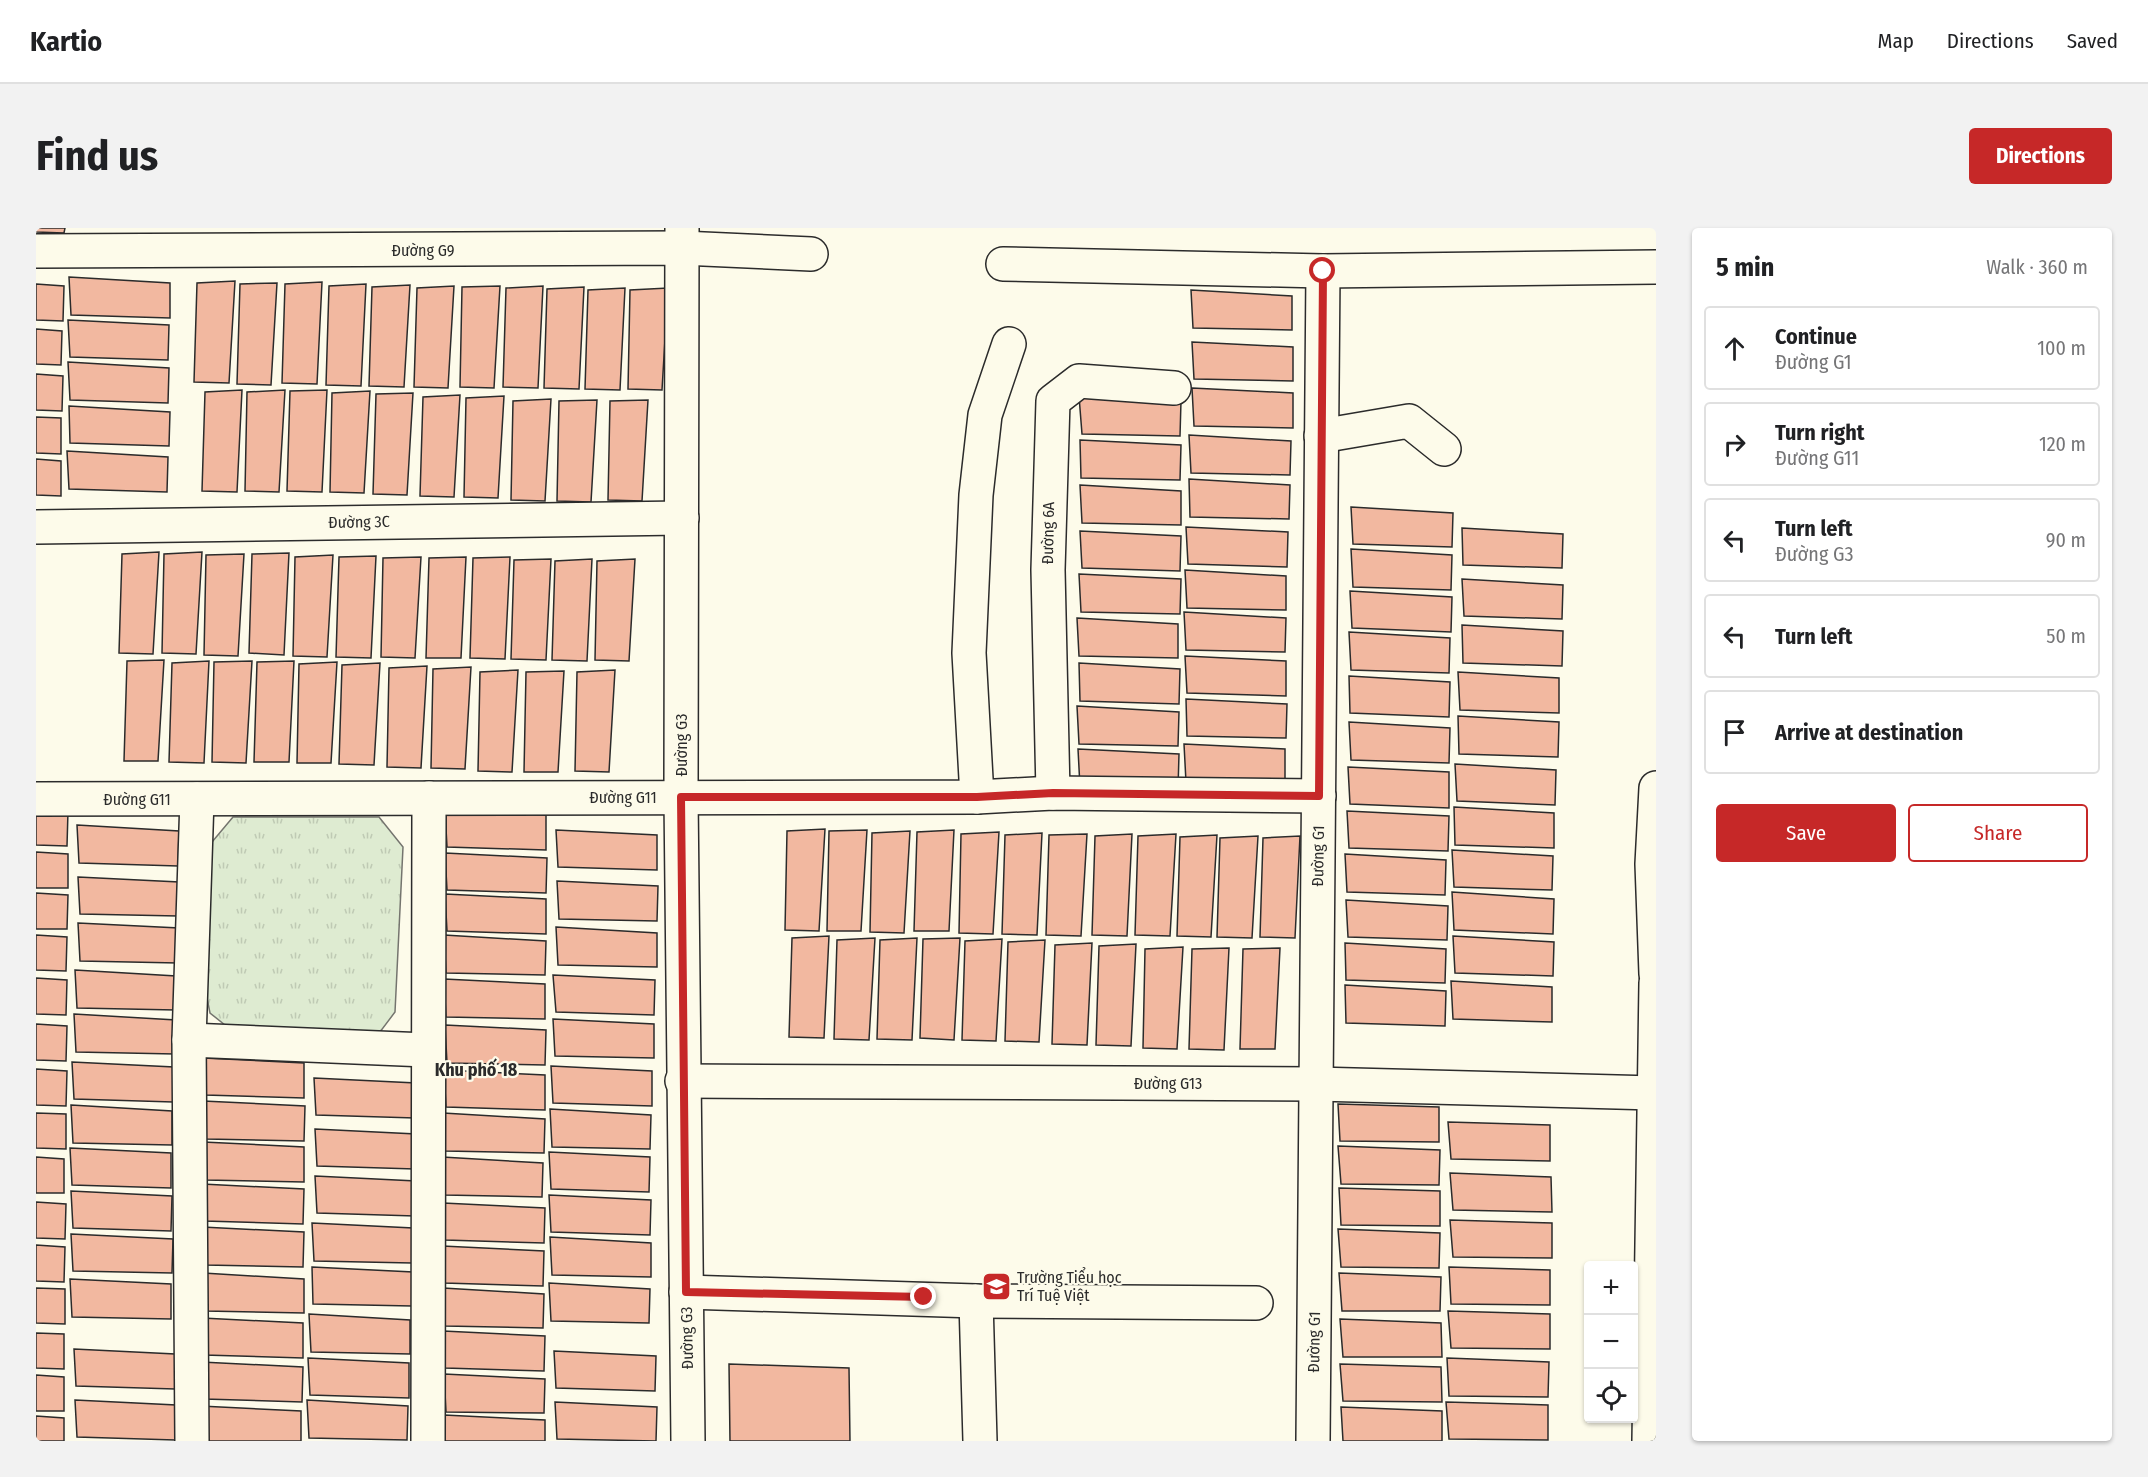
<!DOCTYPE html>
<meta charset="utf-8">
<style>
body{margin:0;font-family:"Fira Sans Condensed",sans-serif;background:#f2f2f2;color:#202124}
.controls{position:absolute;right:18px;bottom:18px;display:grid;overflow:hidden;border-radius:6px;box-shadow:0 2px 4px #0004}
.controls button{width:54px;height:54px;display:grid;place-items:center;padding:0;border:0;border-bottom:2px solid #e0e0e0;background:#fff;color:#202124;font:30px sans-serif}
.stop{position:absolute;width:18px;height:18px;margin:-14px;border:4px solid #c62828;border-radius:50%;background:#fff}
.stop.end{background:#c62828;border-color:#fff;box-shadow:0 2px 6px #0008}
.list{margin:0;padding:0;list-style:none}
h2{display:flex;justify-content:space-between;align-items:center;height:78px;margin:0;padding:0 24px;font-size:26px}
h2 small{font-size:20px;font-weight:400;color:#757577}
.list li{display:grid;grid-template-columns:39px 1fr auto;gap:18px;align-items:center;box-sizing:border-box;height:84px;margin:0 12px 12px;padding:0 12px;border:2px solid #e0e0e0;border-radius:6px}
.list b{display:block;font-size:22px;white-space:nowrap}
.list p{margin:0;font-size:20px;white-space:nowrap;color:#757577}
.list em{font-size:20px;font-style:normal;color:#757577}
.actions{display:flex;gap:12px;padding:18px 24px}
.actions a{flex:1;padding:14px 0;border:2px solid #c62828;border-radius:6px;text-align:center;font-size:21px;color:#c62828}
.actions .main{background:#c62828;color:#fff}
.icon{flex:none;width:33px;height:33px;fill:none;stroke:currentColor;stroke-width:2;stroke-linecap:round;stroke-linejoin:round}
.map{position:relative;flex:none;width:1620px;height:1213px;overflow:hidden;border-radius:6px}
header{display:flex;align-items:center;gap:36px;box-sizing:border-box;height:84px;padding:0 30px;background:#fff;border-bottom:2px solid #e0e0e0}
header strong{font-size:28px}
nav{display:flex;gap:33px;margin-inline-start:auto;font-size:21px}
.intro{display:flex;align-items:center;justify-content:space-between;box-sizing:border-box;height:144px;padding:0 36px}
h1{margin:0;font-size:42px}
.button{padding:15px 27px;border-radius:6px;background:#c62828;color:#fff;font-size:21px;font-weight:700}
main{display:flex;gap:36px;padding:0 36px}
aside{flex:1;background:#fff;border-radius:6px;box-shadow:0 2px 4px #0004}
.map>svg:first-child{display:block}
.grass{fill:url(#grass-tufts);stroke:#74746e;stroke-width:1.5}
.building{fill:#f2b8a0;stroke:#2b2b2b;stroke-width:1.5}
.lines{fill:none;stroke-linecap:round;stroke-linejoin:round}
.minor-casing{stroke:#2b2b2b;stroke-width:36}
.minor{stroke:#fdfbea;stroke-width:33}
.route{stroke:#c62828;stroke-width:8}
.labels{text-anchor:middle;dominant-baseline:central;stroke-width:4.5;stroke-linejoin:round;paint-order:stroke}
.street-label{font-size:16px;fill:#2b2b2b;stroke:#fdfbea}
.poi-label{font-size:16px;fill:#2b2b2b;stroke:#fdfbea;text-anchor:start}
.neighbourhood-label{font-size:18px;font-weight:bold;fill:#2b2b2b;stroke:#fdfbea}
</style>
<header>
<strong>Kartio</strong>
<nav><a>Map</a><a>Directions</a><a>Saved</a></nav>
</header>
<div class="intro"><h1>Find us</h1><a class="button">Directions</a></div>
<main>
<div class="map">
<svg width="1620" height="1213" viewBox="0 0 1620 1213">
<defs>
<pattern id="grass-tufts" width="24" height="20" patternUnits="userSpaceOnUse" patternTransform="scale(1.5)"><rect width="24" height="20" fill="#deebd1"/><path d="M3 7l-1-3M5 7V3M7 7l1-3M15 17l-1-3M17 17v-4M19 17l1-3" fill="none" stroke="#bfcab4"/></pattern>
</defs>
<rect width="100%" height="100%" fill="#fdfbea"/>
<path class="grass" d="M197 589H343L367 619 359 784 344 804 326 811 189 797 174 785 169 760 176 614Z"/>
<g class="building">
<path d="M0 0H29L28 5 0 4Z"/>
<path d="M33 49 134 55V90L35 87Z"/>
<path d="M199 53 193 155 158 154 161 55Z"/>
<path d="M286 54 281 156 246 155 249 56Z"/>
<path d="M241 55 235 157 201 156 204 56Z"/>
<path d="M0 56 28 58 27 93 0 92Z"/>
<path d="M330 56 325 158 290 157 293 58Z"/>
<path d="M374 57 368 159 333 158 336 59Z"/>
<path d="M418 58 412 160 378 159 381 60Z"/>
<path d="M464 58 458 160 424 159 426 59Z"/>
<path d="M507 58 502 160 467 159 470 60Z"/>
<path d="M548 59 543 161 508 160 511 61Z"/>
<path d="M589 60 584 162 549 161 552 62Z"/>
<path d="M632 60 626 162 592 161 594 62Z"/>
<path d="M1155 62 1256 68V102L1157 100Z"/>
<path d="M32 92 133 97 132 132 34 129Z"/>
<path d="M0 101 26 103 25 137 0 136Z"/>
<path d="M1156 114 1257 119V153L1158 151Z"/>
<path d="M32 134 133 140 132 175 34 172Z"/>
<path d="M0 146 27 148 26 183 0 182Z"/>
<path d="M1156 160 1257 165V200L1158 198Z"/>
<path d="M206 162 201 264 166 263 169 164Z"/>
<path d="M249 162 243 264 209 263 211 164Z"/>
<path d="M291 162 286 264 251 263 254 163Z"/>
<path d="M334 163 328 265 294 264 296 165Z"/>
<path d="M377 165 371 267 337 266 340 166Z"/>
<path d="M424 167 418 269 384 268 387 169Z"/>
<path d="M468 168 462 270 428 269 430 170Z"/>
<path d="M1043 168 1145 173 1144 208 1046 206Z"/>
<path d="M515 171 509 273 475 272 477 173Z"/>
<path d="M561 172 555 274 521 273 523 173Z"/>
<path d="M612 172 606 273 572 272 574 173Z"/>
<path d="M33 178 134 184 133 218 34 215Z"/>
<path d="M0 189 25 190V226L0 225Z"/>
<path d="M1153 207 1255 213 1254 247 1155 245Z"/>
<path d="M1044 212 1145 217 1144 252 1045 250Z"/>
<path d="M31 223 132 229 131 264 33 261Z"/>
<path d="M0 231 25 233V268L0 267Z"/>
<path d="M1153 251 1254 257 1253 291 1154 289Z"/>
<path d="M1044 257 1145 263V297L1046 295Z"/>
<path d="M1315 279 1417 285 1416 319 1317 316Z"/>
<path d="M1150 299 1252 304 1251 339 1152 336Z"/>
<path d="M1426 300 1527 306 1526 340 1427 337Z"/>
<path d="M1044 303 1145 308 1144 343 1046 340Z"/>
<path d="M1315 321 1416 327 1415 362 1317 359Z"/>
<path d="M123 324 117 426 83 425 86 326Z"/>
<path d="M166 324 160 426 126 425 128 326Z"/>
<path d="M253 325 248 427 213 425 216 326Z"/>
<path d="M208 326 202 428 168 427 170 327Z"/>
<path d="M297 327 291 429 257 428 259 329Z"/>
<path d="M340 328 335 430 300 429 303 329Z"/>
<path d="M385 329 379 430 345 429 347 330Z"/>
<path d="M430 329 425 430H390L393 330Z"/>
<path d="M474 329 469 431 434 430 437 330Z"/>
<path d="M515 331 510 432 475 431 478 332Z"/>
<path d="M556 331 551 433 516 432 519 333Z"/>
<path d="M599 331 593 433 559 432 561 333Z"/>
<path d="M1149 342 1250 348V382L1151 380Z"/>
<path d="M1043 346 1145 351 1144 386 1045 384Z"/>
<path d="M1426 351 1527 357 1526 391 1428 388Z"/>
<path d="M1314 363 1416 369 1415 404 1316 400Z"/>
<path d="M1148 384 1250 390 1249 424 1150 422Z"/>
<path d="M1041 390 1142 396V430L1043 428Z"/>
<path d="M1426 397 1527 403 1526 438 1427 435Z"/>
<path d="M1313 404 1414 410 1413 445 1315 442Z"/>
<path d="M1149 428 1250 433V468L1151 465Z"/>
<path d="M128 432 122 533H88L91 433Z"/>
<path d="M173 433 168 535 133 534 136 435Z"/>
<path d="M216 433 210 535 176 534 178 434Z"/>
<path d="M258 433 253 534H218L221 434Z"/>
<path d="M301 434 295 535H261L263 436Z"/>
<path d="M344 435 338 537 303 536 306 437Z"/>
<path d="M1043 435 1144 441 1143 476 1044 473Z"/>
<path d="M391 438 385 540 351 539 353 440Z"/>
<path d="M435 439 429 541 395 540 397 441Z"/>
<path d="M482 442 476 544 442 543 444 444Z"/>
<path d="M579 442 573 544 539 543 541 444Z"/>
<path d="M528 443 522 544H488L490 444Z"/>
<path d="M1422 444 1523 450V485L1424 482Z"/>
<path d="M1313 448 1414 454 1413 489 1314 485Z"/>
<path d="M1150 471 1251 476 1250 510 1151 508Z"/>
<path d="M1041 478 1143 484 1142 518 1043 516Z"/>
<path d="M1422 488 1523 494 1522 529 1423 526Z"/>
<path d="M1313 494 1414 500 1413 535 1315 532Z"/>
<path d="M1148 516 1249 521V556L1150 554Z"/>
<path d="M1042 521 1143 526 1142 561 1044 559Z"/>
<path d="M1419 536 1520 542 1519 577 1421 573Z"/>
<path d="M1312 539 1413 544V580L1314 576Z"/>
<path d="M1418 579 1518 585V620L1419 617Z"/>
<path d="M0 581 32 583 31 618 0 617Z"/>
<path d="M409 582 510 587V622L411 619Z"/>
<path d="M1311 583 1413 588 1412 623 1313 620Z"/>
<path d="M41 597 143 603 142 638 43 635Z"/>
<path d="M789 601 783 703 749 702 751 603Z"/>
<path d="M520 602 621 607V642L522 639Z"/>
<path d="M831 602 825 703H791L793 603Z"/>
<path d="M918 602 913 703H878L881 604Z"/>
<path d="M874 603 868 705 834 704 836 605Z"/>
<path d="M963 604 957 706 923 705 925 606Z"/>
<path d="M1006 605 1001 707 966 706 969 607Z"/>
<path d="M1051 606 1045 708 1010 707 1013 607Z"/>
<path d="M1096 606 1091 708 1056 707 1059 608Z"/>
<path d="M1140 606 1134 708 1099 707 1102 608Z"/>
<path d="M1181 607 1175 709 1141 708 1144 609Z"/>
<path d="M1222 608 1216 710 1181 709 1184 610Z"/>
<path d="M1264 608 1259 710 1224 709 1227 610Z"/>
<path d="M1416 622 1517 628 1516 662 1418 659Z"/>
<path d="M0 624 32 626V660H0Z"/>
<path d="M409 625 511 630 510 665 411 662Z"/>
<path d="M1309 626 1410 632 1409 667 1311 664Z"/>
<path d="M42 649 143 654 142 688 44 686Z"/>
<path d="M521 653 622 658 621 693 523 691Z"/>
<path d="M1416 664 1518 671 1517 706 1418 702Z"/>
<path d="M0 665 32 667 31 701H0Z"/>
<path d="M409 666 510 671V706L411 703Z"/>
<path d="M1310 672 1412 678 1411 712 1312 709Z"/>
<path d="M42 695 143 700 142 735 44 733Z"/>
<path d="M520 699 621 705V739L522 737Z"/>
<path d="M0 707 31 709 30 743 0 742Z"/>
<path d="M408 707 510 713 509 747 410 745Z"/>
<path d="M793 708 788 810 753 809 756 710Z"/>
<path d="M1417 708 1518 714 1517 748 1419 745Z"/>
<path d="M839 710 833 812 798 811 801 712Z"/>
<path d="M881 710 876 812 841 811 844 712Z"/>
<path d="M924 710 918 812 884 810 887 711Z"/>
<path d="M966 711 960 813 926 812 929 713Z"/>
<path d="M1009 712 1003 814 969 813 972 714Z"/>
<path d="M1056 715 1051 817 1016 816 1019 717Z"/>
<path d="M1309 715 1410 721 1409 755 1310 752Z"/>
<path d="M1100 716 1095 818 1060 817 1063 718Z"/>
<path d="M1147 719 1141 821 1107 820 1109 721Z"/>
<path d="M1193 720 1188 822 1153 821 1156 721Z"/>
<path d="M1244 720 1239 821H1204L1207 721Z"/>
<path d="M39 742 140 748V782L41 780Z"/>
<path d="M517 747 619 752 618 787 520 784Z"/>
<path d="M0 750 31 752 30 787 0 786Z"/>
<path d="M408 751 509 756V791L410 789Z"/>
<path d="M1415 753 1516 759V794L1417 791Z"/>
<path d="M1309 757 1410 763 1409 798 1310 795Z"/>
<path d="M38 786 140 792 139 826 40 824Z"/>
<path d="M517 791 618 796V830L519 828Z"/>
<path d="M0 796 31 798 30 833 0 832Z"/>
<path d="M409 797 510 802 509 837 411 835Z"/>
<path d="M167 830 268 835V870L169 867Z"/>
<path d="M36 834 138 839 137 874 38 871Z"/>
<path d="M515 838 616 843V878L517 875Z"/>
<path d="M0 841 31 843 30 878 0 877Z"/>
<path d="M408 842 509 847V882L410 879Z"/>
<path d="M278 850 380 855 379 890 280 887Z"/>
<path d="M167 873 269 878 268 913 170 911Z"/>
<path d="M1302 876 1403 879V914L1304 913Z"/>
<path d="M35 877 136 883V917L37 915Z"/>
<path d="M514 881 615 887 614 921 516 919Z"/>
<path d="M0 885 30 886V921L0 920Z"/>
<path d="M407 885 509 891 508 925 409 923Z"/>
<path d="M1412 894 1514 897V933L1415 931Z"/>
<path d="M279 901 380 906 379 941 281 938Z"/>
<path d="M167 914 268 919V954L169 952Z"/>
<path d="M1302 918 1404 922 1403 957 1305 956Z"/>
<path d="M34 920 135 925V960L36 957Z"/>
<path d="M513 924 614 929 613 964 515 961Z"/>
<path d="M0 929 28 931V965H0Z"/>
<path d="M406 929 507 935 506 969 408 967Z"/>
<path d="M1414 945 1515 949 1516 984 1417 982Z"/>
<path d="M279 948 380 953 379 988 281 985Z"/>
<path d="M166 956 268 961 267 996 168 993Z"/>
<path d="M1303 960 1404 963V998L1305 997Z"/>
<path d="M35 963 136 968 135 1003 37 1000Z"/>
<path d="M513 967 615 972 614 1007 515 1004Z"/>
<path d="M0 974 30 976 29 1011 0 1010Z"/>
<path d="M407 975 509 980 508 1015 409 1012Z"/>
<path d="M1414 992 1516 995V1030L1417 1029Z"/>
<path d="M276 995 377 1000 376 1035 278 1033Z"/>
<path d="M166 999 268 1004 267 1039 169 1037Z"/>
<path d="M1302 1001 1404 1005 1403 1040 1305 1039Z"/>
<path d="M35 1006 137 1011 136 1045 37 1043Z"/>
<path d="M514 1009 615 1015V1049L516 1047Z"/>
<path d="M0 1017 29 1019 28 1054 0 1053Z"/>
<path d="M406 1018 508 1023 507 1058 408 1055Z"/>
<path d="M276 1039 377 1044 376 1078 277 1076Z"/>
<path d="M1413 1039 1514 1042V1077L1415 1076Z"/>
<path d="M167 1045 268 1051V1085L169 1083Z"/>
<path d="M1303 1045 1405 1049 1404 1083H1306Z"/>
<path d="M34 1051 135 1056V1091L36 1089Z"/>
<path d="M513 1055 614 1061 613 1095 515 1093Z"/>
<path d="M0 1060 29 1061V1096L0 1095Z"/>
<path d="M407 1060 508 1066 507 1100 409 1098Z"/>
<path d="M1412 1083 1514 1086V1121L1415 1120Z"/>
<path d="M273 1086 374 1092V1126L275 1124Z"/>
<path d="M166 1090 267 1095V1130L168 1127Z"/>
<path d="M1304 1091 1405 1095 1406 1129H1307Z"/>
<path d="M407 1103 509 1108 508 1143 409 1140Z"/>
<path d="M0 1105 28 1106V1141L0 1140Z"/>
<path d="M38 1121 139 1126V1161L40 1158Z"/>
<path d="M518 1123 620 1128 619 1163 520 1160Z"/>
<path d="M272 1130 373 1135V1170L274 1167Z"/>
<path d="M1411 1130 1513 1134 1512 1169 1413 1168Z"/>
<path d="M165 1134 267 1139 266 1174 168 1171Z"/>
<path d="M693 1136 813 1140 814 1213H694Z"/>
<path d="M1304 1136 1405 1139 1406 1174 1307 1173Z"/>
<path d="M408 1146 509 1151 508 1185 410 1184Z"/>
<path d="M0 1147 28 1149V1183H0Z"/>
<path d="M39 1172 140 1177 139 1212 41 1209Z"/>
<path d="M271 1172 372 1178 371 1212 273 1210Z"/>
<path d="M519 1174 621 1179 620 1213 521 1211Z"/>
<path d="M1410 1174 1512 1177V1212L1413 1211Z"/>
<path d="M164 1178 265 1183V1213H166Z"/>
<path d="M1305 1179 1406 1183V1213H1307Z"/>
<path d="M408 1187 509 1192V1213H409Z"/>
<path d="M0 1188 28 1190V1213H0Z"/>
</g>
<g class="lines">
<defs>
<g id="minor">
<path d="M646 0 645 569 652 1213"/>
<path d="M0 23 646 20 775 26"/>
<path d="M967 36 1287 43 1620 39"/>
<path d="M1285 208 1373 193 1408 221"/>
<path d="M0 299 646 290"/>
<path d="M1620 560 1616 636 1620 746"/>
<path d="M1017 565 1012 342 1017 173 1043 153 1138 160"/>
<path d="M941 569 933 425 940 267 949 187 973 116"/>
<path d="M0 571 941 569 1017 565 1283 568"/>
<path d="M153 812 390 822"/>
<path d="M646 853 1280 856 1618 865"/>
<path d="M650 1064 940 1073 1220 1075"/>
<path d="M940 1073 944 1213"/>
<path d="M156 1213 153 812 161 571"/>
<path d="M392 1213 393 570"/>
<path d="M1277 1213 1287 43"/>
<path d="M1613 1213 1620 755"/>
</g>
</defs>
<use href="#minor" class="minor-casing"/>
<use href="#minor" class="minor"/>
</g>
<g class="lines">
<path class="route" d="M888 1069 650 1064 645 569H941L1017 565 1283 568 1287 43"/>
</g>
<defs>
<symbol id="school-square" viewBox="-11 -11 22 22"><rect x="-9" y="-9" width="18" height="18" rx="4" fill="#c62828" stroke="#fdfbea"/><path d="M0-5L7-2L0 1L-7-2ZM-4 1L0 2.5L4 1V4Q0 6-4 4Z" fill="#fff"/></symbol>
</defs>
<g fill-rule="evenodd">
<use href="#school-square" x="944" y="1042" width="33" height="33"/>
</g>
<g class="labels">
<g class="street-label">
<text x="387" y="22">Đường G9</text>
<text transform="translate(323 294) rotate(-1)">Đường 3C</text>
<text transform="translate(1012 305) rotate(-89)">Đường 6A</text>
<text transform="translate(645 517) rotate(-90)">Đường G3</text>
<text x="587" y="569">Đường G11</text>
<text x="101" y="571">Đường G11</text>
<text transform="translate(1282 628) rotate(-89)">Đường G1</text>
<text x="1132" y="855">Đường G13</text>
<text transform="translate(651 1110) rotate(-91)">Đường G3</text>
<text transform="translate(1278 1114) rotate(-89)">Đường G1</text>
</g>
<g class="poi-label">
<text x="981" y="1049">Trường Tiểu học<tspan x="981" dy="18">Trí Tuệ Việt</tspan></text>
</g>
<g class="neighbourhood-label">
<text x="440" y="842">Khu phố 18</text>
</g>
</g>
</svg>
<div class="controls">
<button>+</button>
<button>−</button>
<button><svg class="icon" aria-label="locate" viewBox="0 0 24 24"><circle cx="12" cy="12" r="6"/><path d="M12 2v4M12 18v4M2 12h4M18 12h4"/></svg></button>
</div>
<div class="stop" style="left:1287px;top:43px"></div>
<div class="stop end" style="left:888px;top:1069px"></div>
</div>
<aside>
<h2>5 min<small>Walk · 360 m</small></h2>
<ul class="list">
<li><svg class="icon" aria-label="ahead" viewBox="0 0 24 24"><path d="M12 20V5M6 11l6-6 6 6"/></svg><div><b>Continue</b><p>Đường G1</p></div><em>100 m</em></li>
<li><svg class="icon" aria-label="right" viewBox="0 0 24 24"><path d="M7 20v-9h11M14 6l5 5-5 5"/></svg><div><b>Turn right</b><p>Đường G11</p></div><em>120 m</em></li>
<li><svg class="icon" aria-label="left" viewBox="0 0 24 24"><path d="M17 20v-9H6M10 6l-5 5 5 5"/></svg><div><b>Turn left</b><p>Đường G3</p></div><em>90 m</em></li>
<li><svg class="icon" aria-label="left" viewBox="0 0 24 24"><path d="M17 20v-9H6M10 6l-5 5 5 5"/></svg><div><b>Turn left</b></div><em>50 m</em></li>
<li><svg class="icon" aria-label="arrive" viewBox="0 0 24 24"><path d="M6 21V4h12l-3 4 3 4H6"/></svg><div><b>Arrive at destination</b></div></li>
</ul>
<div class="actions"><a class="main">Save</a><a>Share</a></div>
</aside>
</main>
